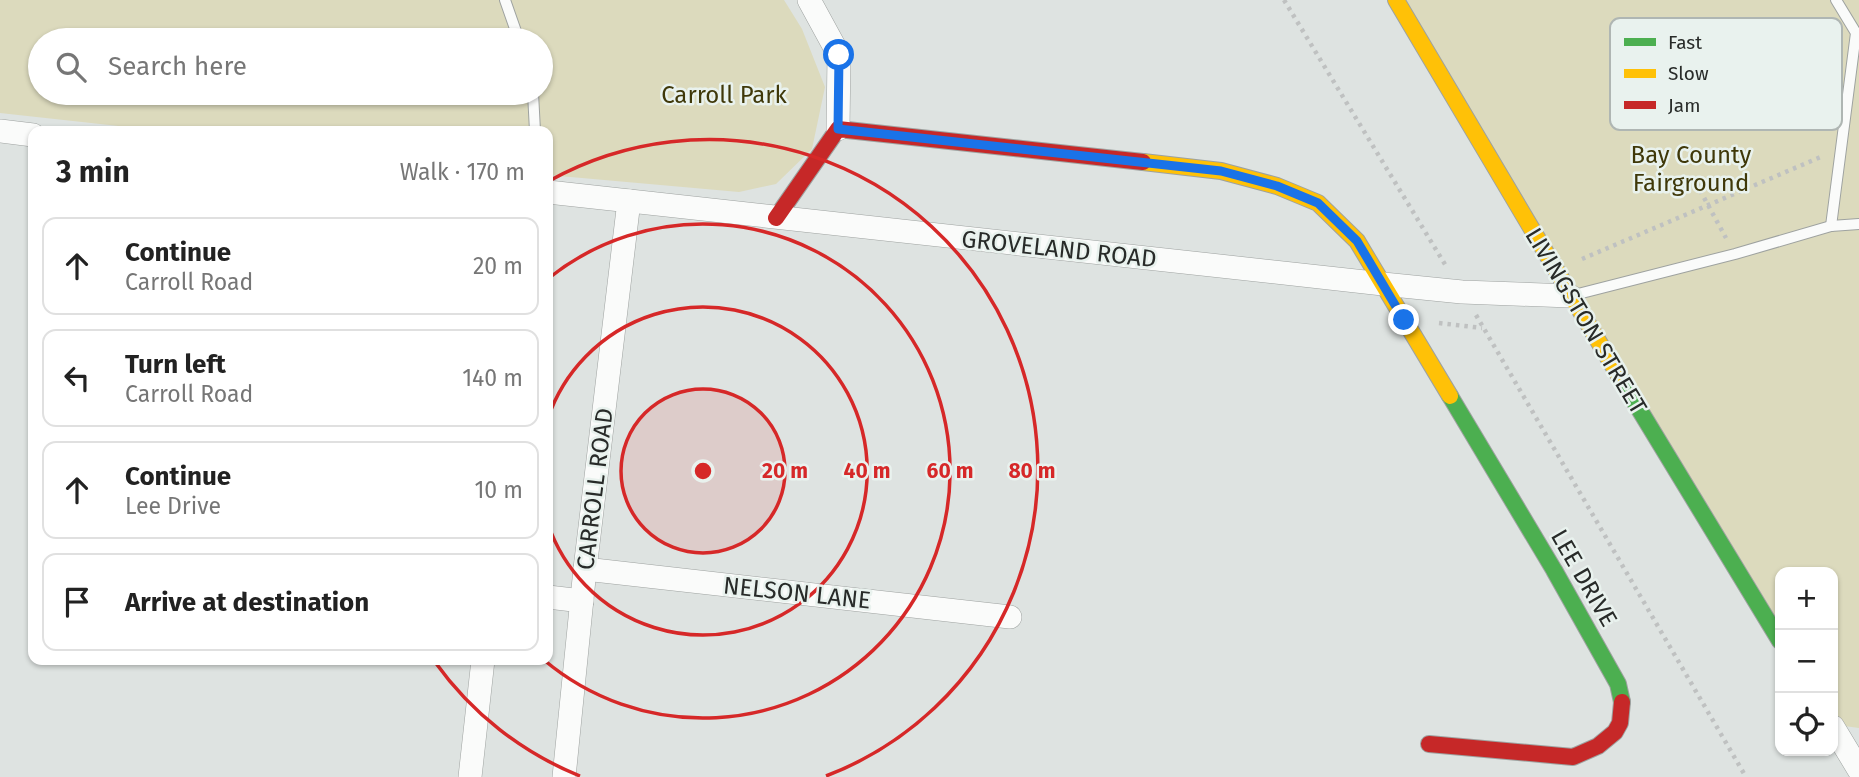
<!DOCTYPE html>
<meta charset="utf-8">
<style>
body{margin:0;font-family:"Fira Sans",sans-serif;background:#f6f6f6;color:#222}
.controls{position:absolute;right:21px;bottom:21px;display:grid;overflow:hidden;border-radius:14px;box-shadow:0 2px 5px #0004}
.controls button{width:63px;height:63px;display:grid;place-items:center;padding:0;border:0;border-bottom:2px solid #e0e0e0;background:#fff;color:#222;font:35px sans-serif}
.stop{position:absolute;width:21px;height:21px;margin:-16px;border:5px solid #1a73e8;border-radius:50%;background:#fff}
.stop.end{background:#1a73e8;border-color:#fff;box-shadow:0 2px 7px #0008}
.list{margin:0;padding:0;list-style:none}
h2{display:flex;justify-content:space-between;align-items:center;height:91px;margin:0;padding:0 28px;font-size:30px}
h2 small{font-size:23px;font-weight:400;color:#767676}
.list li{display:grid;grid-template-columns:46px 1fr auto;gap:21px;align-items:center;box-sizing:border-box;height:98px;margin:0 14px 14px;padding:0 14px;border:2px solid #e0e0e0;border-radius:14px}
.list b{display:block;font-size:26px;white-space:nowrap}
.list p{margin:0;font-size:23px;white-space:nowrap;color:#767676}
.list em{font-size:23px;font-style:normal;color:#767676}
.icon{flex:none;width:38px;height:38px;fill:none;stroke:currentColor;stroke-width:2;stroke-linecap:round;stroke-linejoin:round}
.map{position:relative;flex:none;width:1859px;height:777px;overflow:hidden}
.search{position:absolute;background:#fff;box-shadow:0 2px 5px #0004;left:28px;top:28px;width:525px;height:77px;display:flex;align-items:center;gap:18px;box-sizing:border-box;padding:0 24px;border-radius:38px;color:#767676;font-size:26px}
.panel{position:absolute;background:#fff;box-shadow:0 2px 5px #0004;left:28px;top:126px;width:525px;height:539px;border-radius:14px}
.map>svg:first-child{display:block}
.green{fill:#dcdabd;fill-rule:evenodd}
.lines{fill:none;stroke-linecap:round;stroke-linejoin:round}
.lane-casing{stroke:#9ea2a0;stroke-width:12}
.street-casing{stroke:#9ea2a0;stroke-width:24}
.fast-casing{stroke:#9ea2a0;stroke-width:18}
.slow-casing{stroke:#9ea2a0;stroke-width:18}
.jam-casing{stroke:#9ea2a0;stroke-width:18}
.path{stroke:#bfc1c1;stroke-width:4.5;stroke-dasharray:3.5 5;stroke-linecap:butt}
.lane{stroke:#fafbfa;stroke-width:10}
.street{stroke:#fafbfa;stroke-width:23}
.fast{stroke:#4caf50;stroke-width:16}
.slow{stroke:#ffc107;stroke-width:16}
.jam{stroke:#c62828;stroke-width:16}
.route{stroke:#1a73e8;stroke-width:9}
.ring{fill:none;stroke:#d62828;stroke-width:3.5}
.labels{text-anchor:middle;dominant-baseline:central;stroke-width:5;stroke-linejoin:round;paint-order:stroke}
.park-label{font-size:24px;fill:#3f3809;stroke:#e9f2ee}
.street-label{font-size:24px;fill:#282b29;stroke:#e9f2ee}
.key{fill:#e9f2ee;stroke:#afb6b3;stroke-width:2}
.key-label{font-size:19px;fill:#282b29}
.centre{fill:#d62828;stroke:#e9f2ee;stroke-width:3.5}
.ring-label{font-size:21px;text-anchor:middle;font-weight:bold;fill:#d62828;stroke:#e9f2ee;stroke-width:5;stroke-linejoin:round;paint-order:stroke}
</style>
<div class="map">
<svg width="1859" height="777" viewBox="0 0 1859 777">
<rect width="100%" height="100%" fill="#dee3e1"/>
<g class="green">
<path d="M0 0H784L802 29 825 87 812 149 776 184 739 192 548 175V131H164L0 113ZM40 40H541V93H40Z"/>
<path d="M1396 0H1859V728L1837 725 1833 718V572H1780V634Z"/>
</g>
<g class="lines">
<defs>
<g id="lane">
<path d="M505 0 519 40"/>
<path d="M533 93 535 131"/>
<path d="M1831 226 1856 33 1836 0"/>
<path d="M1574 295 1735 254 1831 226 1859 224"/>
</g>
<g id="street">
<path d="M809 0 839 55 838 129"/>
<path d="M0 131 33 135"/>
<path d="M548 192 1383 284 1462 292 1570 296"/>
<path d="M585 569 1010 617"/>
<path d="M548 597 582 601"/>
<path d="M1833 727 1859 770"/>
<path d="M470 777 483 660"/>
<path d="M564 777 585 569 629 201"/>
</g>
<g id="fast">
<path d="M1619 376 1780 641"/>
<path d="M1450 396 1554 570 1618 684 1622 702"/>
</g>
<g id="slow">
<path d="M1396 0 1619 376"/>
<path d="M1143 162 1221 171 1277 186 1318 203 1357 241 1450 396"/>
</g>
<g id="jam">
<path d="M776 218 838 129 1143 162"/>
<path d="M1429 744 1573 757 1598 746 1615 732 1620 723 1622 702"/>
</g>
</defs>
<use href="#lane" class="lane-casing"/>
<use href="#street" class="street-casing"/>
<use href="#fast" class="fast-casing"/>
<use href="#slow" class="slow-casing"/>
<use href="#jam" class="jam-casing"/>
<g class="path">
<path d="M1284 0 1446 266"/>
<path d="M1696 183 1726 238"/>
<path d="M1582 259 1823 156"/>
<path d="M1476 315 1746 777"/>
<path d="M1439 323 1482 328"/>
</g>
<use href="#lane" class="lane"/>
<use href="#street" class="street"/>
<use href="#fast" class="fast"/>
<use href="#slow" class="slow"/>
<use href="#jam" class="jam"/>
</g>
<g class="lines">
<path class="route" d="M839 55 838 129 1221 171 1277 186 1318 203 1357 241 1404 320"/>
</g>
<circle cx="703" cy="471" r="82" fill="#d62828" fill-opacity=".12"/>
<g class="ring">
<circle cx="703" cy="471" r="82"/>
<path d="M548 418A164 164 0 1 1 548 524"/>
<path d="M549 278A247 247 0 1 1 544 660"/>
<path d="M580 776A329 329 0 0 1 435 662M549 181A329 329 0 1 1 826 776"/>
</g>
<g class="labels">
<g class="park-label">
<text x="724" y="95">Carroll Park</text>
<text x="1691" y="155">Bay County<tspan x="1691" dy="28">Fairground</tspan></text>
</g>
<g class="street-label">
<text transform="translate(1059 249) rotate(6)">GROVELAND ROAD</text>
<text transform="translate(1586 321) rotate(59)">LIVINGSTON STREET</text>
<text transform="translate(595 489) rotate(-83)">CARROLL ROAD</text>
<text transform="translate(1584 578) rotate(60)">LEE DRIVE</text>
<text transform="translate(797 593) rotate(6)">NELSON LANE</text>
</g>
</g>
<rect x="1610" y="18" width="232" height="112" rx="10" class="key"/>
<rect x="1624" y="38" width="32" height="8" fill="#4caf50"/>
<rect x="1624" y="69" width="32" height="9" fill="#ffc107"/>
<rect x="1624" y="101" width="32" height="8" fill="#c62828"/>
<g class="key-label">
<text x="1668" y="49">Fast</text>
<text x="1668" y="80">Slow</text>
<text x="1668" y="112">Jam</text>
</g>
<circle cx="703" cy="471" r="10" class="centre"/>
<g class="ring-label">
<text x="785" y="478">20 m</text>
<text x="867" y="478">40 m</text>
<text x="950" y="478">60 m</text>
<text x="1032" y="478">80 m</text>
</g>
</svg>
<div class="controls">
<button>+</button>
<button>−</button>
<button><svg class="icon" aria-label="locate" viewBox="0 0 24 24"><circle cx="12" cy="12" r="6"/><path d="M12 2v4M12 18v4M2 12h4M18 12h4"/></svg></button>
</div>
<div class="stop" style="left:839px;top:55px"></div>
<div class="stop end" style="left:1404px;top:320px"></div>
<div class="search"><svg class="icon" aria-label="search" viewBox="0 0 24 24"><circle cx="10" cy="10" r="6"/><path d="M15 15l6 6"/></svg>Search here</div>
<section class="panel">
<h2>3 min<small>Walk · 170 m</small></h2>
<ul class="list">
<li><svg class="icon" aria-label="ahead" viewBox="0 0 24 24"><path d="M12 20V5M6 11l6-6 6 6"/></svg><div><b>Continue</b><p>Carroll Road</p></div><em>20 m</em></li>
<li><svg class="icon" aria-label="left" viewBox="0 0 24 24"><path d="M17 20v-9H6M10 6l-5 5 5 5"/></svg><div><b>Turn left</b><p>Carroll Road</p></div><em>140 m</em></li>
<li><svg class="icon" aria-label="ahead" viewBox="0 0 24 24"><path d="M12 20V5M6 11l6-6 6 6"/></svg><div><b>Continue</b><p>Lee Drive</p></div><em>10 m</em></li>
<li><svg class="icon" aria-label="arrive" viewBox="0 0 24 24"><path d="M6 21V4h12l-3 4 3 4H6"/></svg><div><b>Arrive at destination</b></div></li>
</ul>
</section>
</div>
